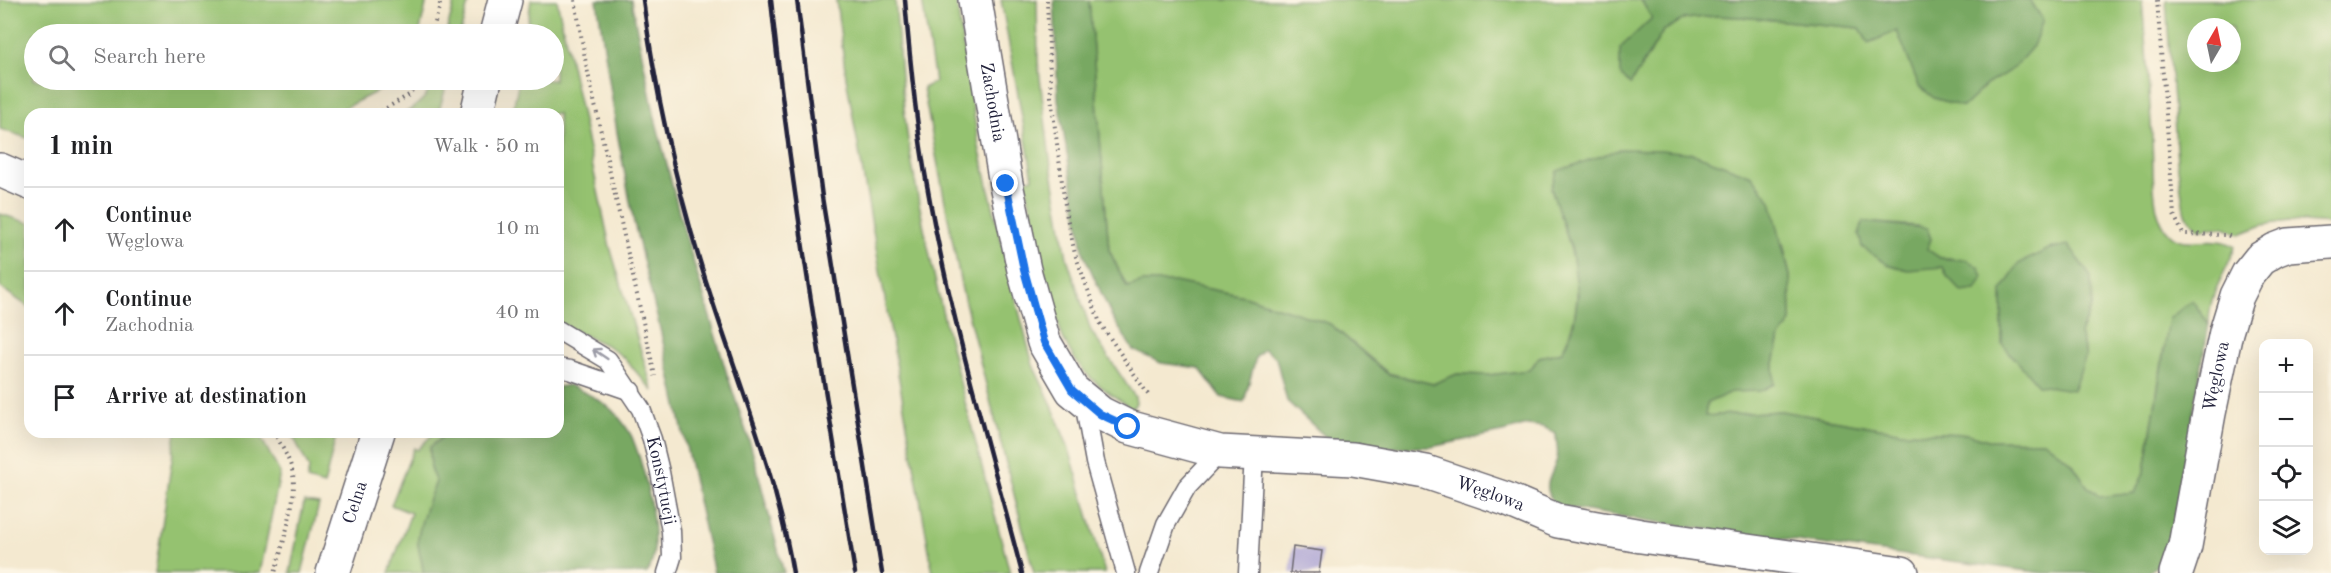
<!DOCTYPE html>
<meta charset="utf-8">
<style>
body{margin:0;font-family:"Old Standard TT",serif;background:#f6f6f6;color:#202124}
.controls{position:absolute;right:18px;bottom:18px;display:grid;overflow:hidden;border-radius:12px;box-shadow:0 6px 24px #0002}
.controls button{width:54px;height:54px;display:grid;place-items:center;padding:0;border:0;border-bottom:2px solid #e0e0e0;background:#fff;color:#202124;font:30px sans-serif}
.compass{position:absolute;left:2187px;top:18px;width:54px;height:54px;border-radius:50%;background:#fff;box-shadow:0 6px 24px #0002;rotate:9deg}
.stop{position:absolute;width:18px;height:18px;margin:-14px;border:4px solid #1a73e8;border-radius:50%;background:#fff}
.stop.end{background:#1a73e8;border-color:#fff;box-shadow:0 2px 6px #0008}
.list{margin:0;padding:0;list-style:none}
h2{display:flex;justify-content:space-between;align-items:center;height:78px;margin:0;padding:0 24px;font-size:26px}
h2 small{font-size:20px;font-weight:400;color:#757577}
.list li{display:grid;grid-template-columns:39px 1fr auto;gap:18px;align-items:center;box-sizing:border-box;height:84px;padding:0 24px;border-top:2px solid #e0e0e0}
.list b{display:block;font-size:22px;white-space:nowrap}
.list p{margin:0;font-size:20px;white-space:nowrap;color:#757577}
.list em{font-size:20px;font-style:normal;color:#757577}
.icon{flex:none;width:33px;height:33px;fill:none;stroke:currentColor;stroke-width:2;stroke-linecap:round;stroke-linejoin:round}
.map{position:relative;flex:none;width:2331px;height:573px;overflow:hidden}
.search{position:absolute;background:#fff;box-shadow:0 6px 24px #0002;left:24px;top:24px;width:540px;height:66px;display:flex;align-items:center;gap:15px;box-sizing:border-box;padding:0 21px;border-radius:33px;color:#757577;font-size:22px}
.panel{position:absolute;background:#fff;box-shadow:0 6px 24px #0002;left:24px;top:108px;width:540px;height:330px;border-radius:18px}
.map>svg:first-child{display:block}
.green{fill:#95c270;stroke:#5c7256;stroke-width:1.5;fill-rule:evenodd}
.forest{fill:#78a862;stroke:#4d654e;stroke-width:1.5}
.building{fill:#b5add7}
.lines{fill:none;stroke-linecap:round;stroke-linejoin:round}
.lane-casing{stroke:#6c686f;stroke-width:21}
.street-casing{stroke:#6c686f;stroke-width:36}
.secondary-casing{stroke:#6c686f;stroke-width:36}
.primary-casing{stroke:#6c686f;stroke-width:36}
.path{stroke:#6c686f;stroke-width:4;stroke-dasharray:1.5 4.5;stroke-linecap:butt}
.lane{stroke:#fff;stroke-width:18}
.street{stroke:#fff;stroke-width:33}
.secondary{stroke:#fff;stroke-width:33}
.primary{stroke:#fff;stroke-width:33}
.rail{stroke:#22223b;stroke-width:4.5}
.oneway{stroke:#9c9ca7}
.route{stroke:#1a73e8;stroke-width:8}
.labels{text-anchor:middle;dominant-baseline:central;stroke-width:5;stroke-linejoin:round;paint-order:stroke}
.street-label{font-size:18px;fill:#22223b;stroke:#fcf5e5}
</style>
<div class="map">
<svg width="2331" height="573" viewBox="0 0 2331 573">
<rect width="100%" height="100%" fill="#fcf5e5"/>
<filter id="ink" filterUnits="userSpaceOnUse"><feTurbulence type="fractalNoise" baseFrequency=".0167" numOctaves="2"/><feDisplacementMap in="SourceGraphic" scale="12" xChannelSelector="R" yChannelSelector="G"/><feConvolveMatrix kernelMatrix="1 2 1 2 8 2 1 2 1" color-interpolation-filters="sRGB"/></filter>
<filter id="wash" filterUnits="userSpaceOnUse"><feTurbulence type="fractalNoise" baseFrequency=".008" numOctaves="4" result="noise"/><feDisplacementMap in="SourceGraphic" scale="24" xChannelSelector="R" yChannelSelector="G"/><feGaussianBlur stdDeviation="1.35" result="paint"/><feColorMatrix in="noise" values="0 0 0 0 0 0 0 0 0 0 0 0 0 0 0 0 0 1.4 0 .05"/><feComposite in="paint" operator="in"/></filter>
<g filter="url(#wash)">
<rect width="100%" height="100%" fill="#f4e9d0"/>
<g class="green">
<path d="M0 0H427L419 34H34V80H400L332 114H30V139L0 129Z"/>
<path d="M455 0H469L460 34H446Z"/>
<path d="M531 0H557L610 247 653 391 624 358 608 346 558 323V114H512L519 80H554V34H526Z"/>
<path d="M836 0H895C899 46 901 94 908 140 931 287 973 430 1010 573H933L846 77Z"/>
<path d="M922 0H956L979 147 1009 273 1033 365 1051 403 1070 452 1105 573H1034L962 290 923 88 935 82Z"/>
<path d="M1001 0H1037L1038 62 1050 160 1067 258 1091 331 1135 397 1136 403 1132 409C1100 386 1082 377 1064 340 1058 328 1060 320 1052 306L1025 180 1033 178Z"/>
<path d="M1089 0H1641L1652 18 1647 58 1663 31 1684 19 1715 16 1741 17 1860 28 1868 43 1897 31 1906 51 1963 107 1986 85 2014 67 2043 20 2030 0H2142C2146 46 2149 91 2152 137 2153 158 2152 201 2160 219 2161 223 2166 230 2170 234 2185 250 2216 232 2235 247 2225 277 2209 290 2209 324L2192 301 2164 348 2145 470 2135 493 2100 498 2087 486 2072 463 2044 441 1988 440 1968 434 1902 432 1781 411 1705 416 1706 403 1732 391H1759L1774 384V363L1780 337 1791 322 1790 276 1783 243 1621 149 1591 160 1563 225C1580 272 1584 306 1562 352L1539 357 1530 370 1489 375 1457 374 1433 384 1388 373 1330 324 1244 296 1174 282H1143L1127 287 1109 250ZM1863 222 1917 226 1931 239 1926 249 1940 258H1953L1947 276 1943 267H1933ZM2002 291 2092 305 2080 334 2086 356Z"/>
<path d="M2166 0H2331V224L2289 221 2263 225 2240 234 2224 227 2200 229 2186 216 2184 210 2177 161ZM2196 27H2232V63H2196Z"/>
<path d="M434 80H448L438 114H404C418 105 429 96 434 80Z"/>
<path d="M0 214 30 223V308L0 287Z"/>
<path d="M176 432H258L280 473 260 573H155Z"/>
<path d="M291 432H337L324 485 307 480 309 468Z"/>
<path d="M435 432H449L430 447 431 471 436 482C430 495 417 530 418 544 419 554 423 562 423 573H389L411 513 391 505 414 448 417 450Z"/>
<path d="M304 502 319 504 302 573H290Z"/>
</g>
<g class="forest">
<path d="M597 0H631L655 118 681 220 727 374 751 446 784 573H714L661 333 634 223 617 132Z"/>
<path d="M1054 0H1089L1109 250 1127 287 1143 282H1174L1244 296 1330 324 1388 374 1433 384 1457 374 1489 375 1530 370 1539 357 1562 352 1573 328 1578 295 1572 251 1551 188 1557 171 1621 149 1660 150 1691 153 1752 176 1771 201 1790 276 1791 322 1780 337 1774 363V384L1760 391 1732 392 1707 403 1705 416 1781 411 1902 432 1968 434 1988 440 2044 441 2072 463 2087 486 2100 497 2135 493 2145 470 2169 319 2192 300 2209 324 2170 544 2159 565 2147 573H2044L1689 527 1555 506C1541 483 1550 481 1557 459 1559 452 1556 442 1556 434L1544 427 1527 425 1507 431 1431 447 1382 448 1332 443 1287 401 1276 358 1264 349 1256 357 1244 402 1221 397 1199 368 1161 363 1133 350 1112 317 1084 255 1058 99Z"/>
<path d="M1641 0H2030L2043 20 2033 46 2014 68 1986 85 1963 107 1934 98 1919 86 1897 31 1868 43 1860 28 1741 17 1715 16 1684 19 1663 31 1630 85 1620 74V48L1652 18Z"/>
<path d="M1863 222 1927 228 1931 239 1927 249 1940 258 1967 260 1979 267 1983 277 1976 290 1962 292 1947 276 1943 267 1908 270 1887 264 1862 247 1859 234Z"/>
<path d="M2068 245 2091 277 2092 305 2080 334 2086 356 2073 390 2038 385 2002 344V291L2018 264 2049 249Z"/>
<path d="M569 385C586 393 603 400 616 414 622 421 631 433 634 442 645 470 665 548 647 573H423C423 562 419 554 418 544 417 530 430 495 436 482L431 471 430 447 449 432H558V387Z"/>
</g>
<g id="blocks">
<path class="building" d="M1293 547 1322 551 1319 573H1290Z"/>
</g>
</g>
<g filter="url(#ink)">
<use href="#blocks" fill-opacity="0" stroke="#6c686f" stroke-width="1.5"/>
<g class="lines">
<defs>
<g id="lane">
<path id="s1" d="M558 330 608 360 641 409 652 439 660 472 671 531 672 557 667 573"/>
<path d="M558 368 570 370 631 391"/>
<path d="M1084 402 1095 462 1126 573"/>
<path d="M1149 573 1166 524 1187 487 1220 452"/>
<path d="M1248 573 1254 453"/>
</g>
<g id="street">
<path id="s2" d="M975 0 1006 184 1024 270 1044 342 1072 390 1100 413 1128 427 1220 452 1353 459 1426 472 1506 499 1558 521 1641 536 1902 573"/>
<path id="s3" d="M2176 573 2185 546 2209 413 2226 332 2237 296 2248 274 2260 259 2275 250 2288 245 2331 242"/>
</g>
<g id="secondary">
<path d="M496 34 505 0"/>
<path d="M477 114 485 80"/>
<path id="s4" d="M333 573 378 432"/>
</g>
<path id="primary" d="M0 170 30 183"/>
</defs>
<use href="#lane" class="lane-casing"/>
<use href="#street" class="street-casing"/>
<use href="#secondary" class="secondary-casing"/>
<use href="#primary" class="primary-casing"/>
<g class="path">
<path d="M575 0 586 64 655 376"/>
<path d="M1047 0 1051 97 1066 213 1075 254 1100 323 1149 396"/>
<path d="M2157 0 2174 215 2183 234 2227 235 2233 238"/>
<path d="M432 34 441 0"/>
<path d="M376 114 409 95 419 80"/>
<path d="M274 432C281 446 291 460 293 475 298 498 281 549 275 573"/>
</g>
<use href="#lane" class="lane"/>
<use href="#street" class="street"/>
<use href="#secondary" class="secondary"/>
<use href="#primary" class="primary"/>
<g class="rail">
<path d="M643 0C657 103 681 207 714 306 743 394 778 482 793 573"/>
<path d="M771 0C791 192 824 382 855 573"/>
<path d="M797 0 822 197 882 573"/>
<path d="M905 0C910 62 916 124 927 185 950 316 988 444 1022 573"/>
</g>
</g>
<defs><path id="oneway-shaft" d="M-6 0H5M1.5-3L5.5 0L1.5 3" fill="none" stroke-width="1.6" stroke-linecap="round" stroke-linejoin="round" transform="scale(1.5)"/></defs>
<use class="oneway" href="#oneway-shaft" transform="translate(600 354) rotate(-146)"/>
</g>
<g class="lines" filter="url(#ink)">
<path class="route" d="M1006 184 1024 270 1044 342 1072 390 1100 414 1128 427"/>
</g>
<g class="labels">
<g class="street-label">
<text stroke="none"><textPath href="#s2" startOffset="104">Zachodnia</textPath></text>
<text stroke="none"><textPath href="#s3" startOffset="201">Węglowa</textPath></text>
<text stroke="none"><textPath href="#s1" startOffset="192">Konstytucji</textPath></text>
<text stroke="none"><textPath href="#s2" startOffset="843">Węglowa</textPath></text>
<text stroke="none"><textPath href="#s4" startOffset="74">Celna</textPath></text>
</g>
</g>
</svg>
<div class="controls">
<button>+</button>
<button>−</button>
<button><svg class="icon" aria-label="locate" viewBox="0 0 24 24"><circle cx="12" cy="12" r="6"/><path d="M12 2v4M12 18v4M2 12h4M18 12h4"/></svg></button>
<button><svg class="icon" aria-label="layers" viewBox="0 0 24 24"><path d="M12 4l9 5-9 5-9-5zM3 14l9 5 9-5"/></svg></button>
</div>
<svg class="compass" viewBox="-18 -18 36 36"><path d="M0-13l5 13h-10z" fill="#e53935"/><path d="M0 13l5-13h-10z" fill="#757577"/></svg>
<div class="stop" style="left:1128px;top:427px"></div>
<div class="stop end" style="left:1006px;top:184px"></div>
<div class="search"><svg class="icon" aria-label="search" viewBox="0 0 24 24"><circle cx="10" cy="10" r="6"/><path d="M15 15l6 6"/></svg>Search here</div>
<section class="panel">
<h2>1 min<small>Walk · 50 m</small></h2>
<ul class="list">
<li><svg class="icon" aria-label="ahead" viewBox="0 0 24 24"><path d="M12 20V5M6 11l6-6 6 6"/></svg><div><b>Continue</b><p>Węglowa</p></div><em>10 m</em></li>
<li><svg class="icon" aria-label="ahead" viewBox="0 0 24 24"><path d="M12 20V5M6 11l6-6 6 6"/></svg><div><b>Continue</b><p>Zachodnia</p></div><em>40 m</em></li>
<li><svg class="icon" aria-label="arrive" viewBox="0 0 24 24"><path d="M6 21V4h12l-3 4 3 4H6"/></svg><div><b>Arrive at destination</b></div></li>
</ul>
</section>
</div>
